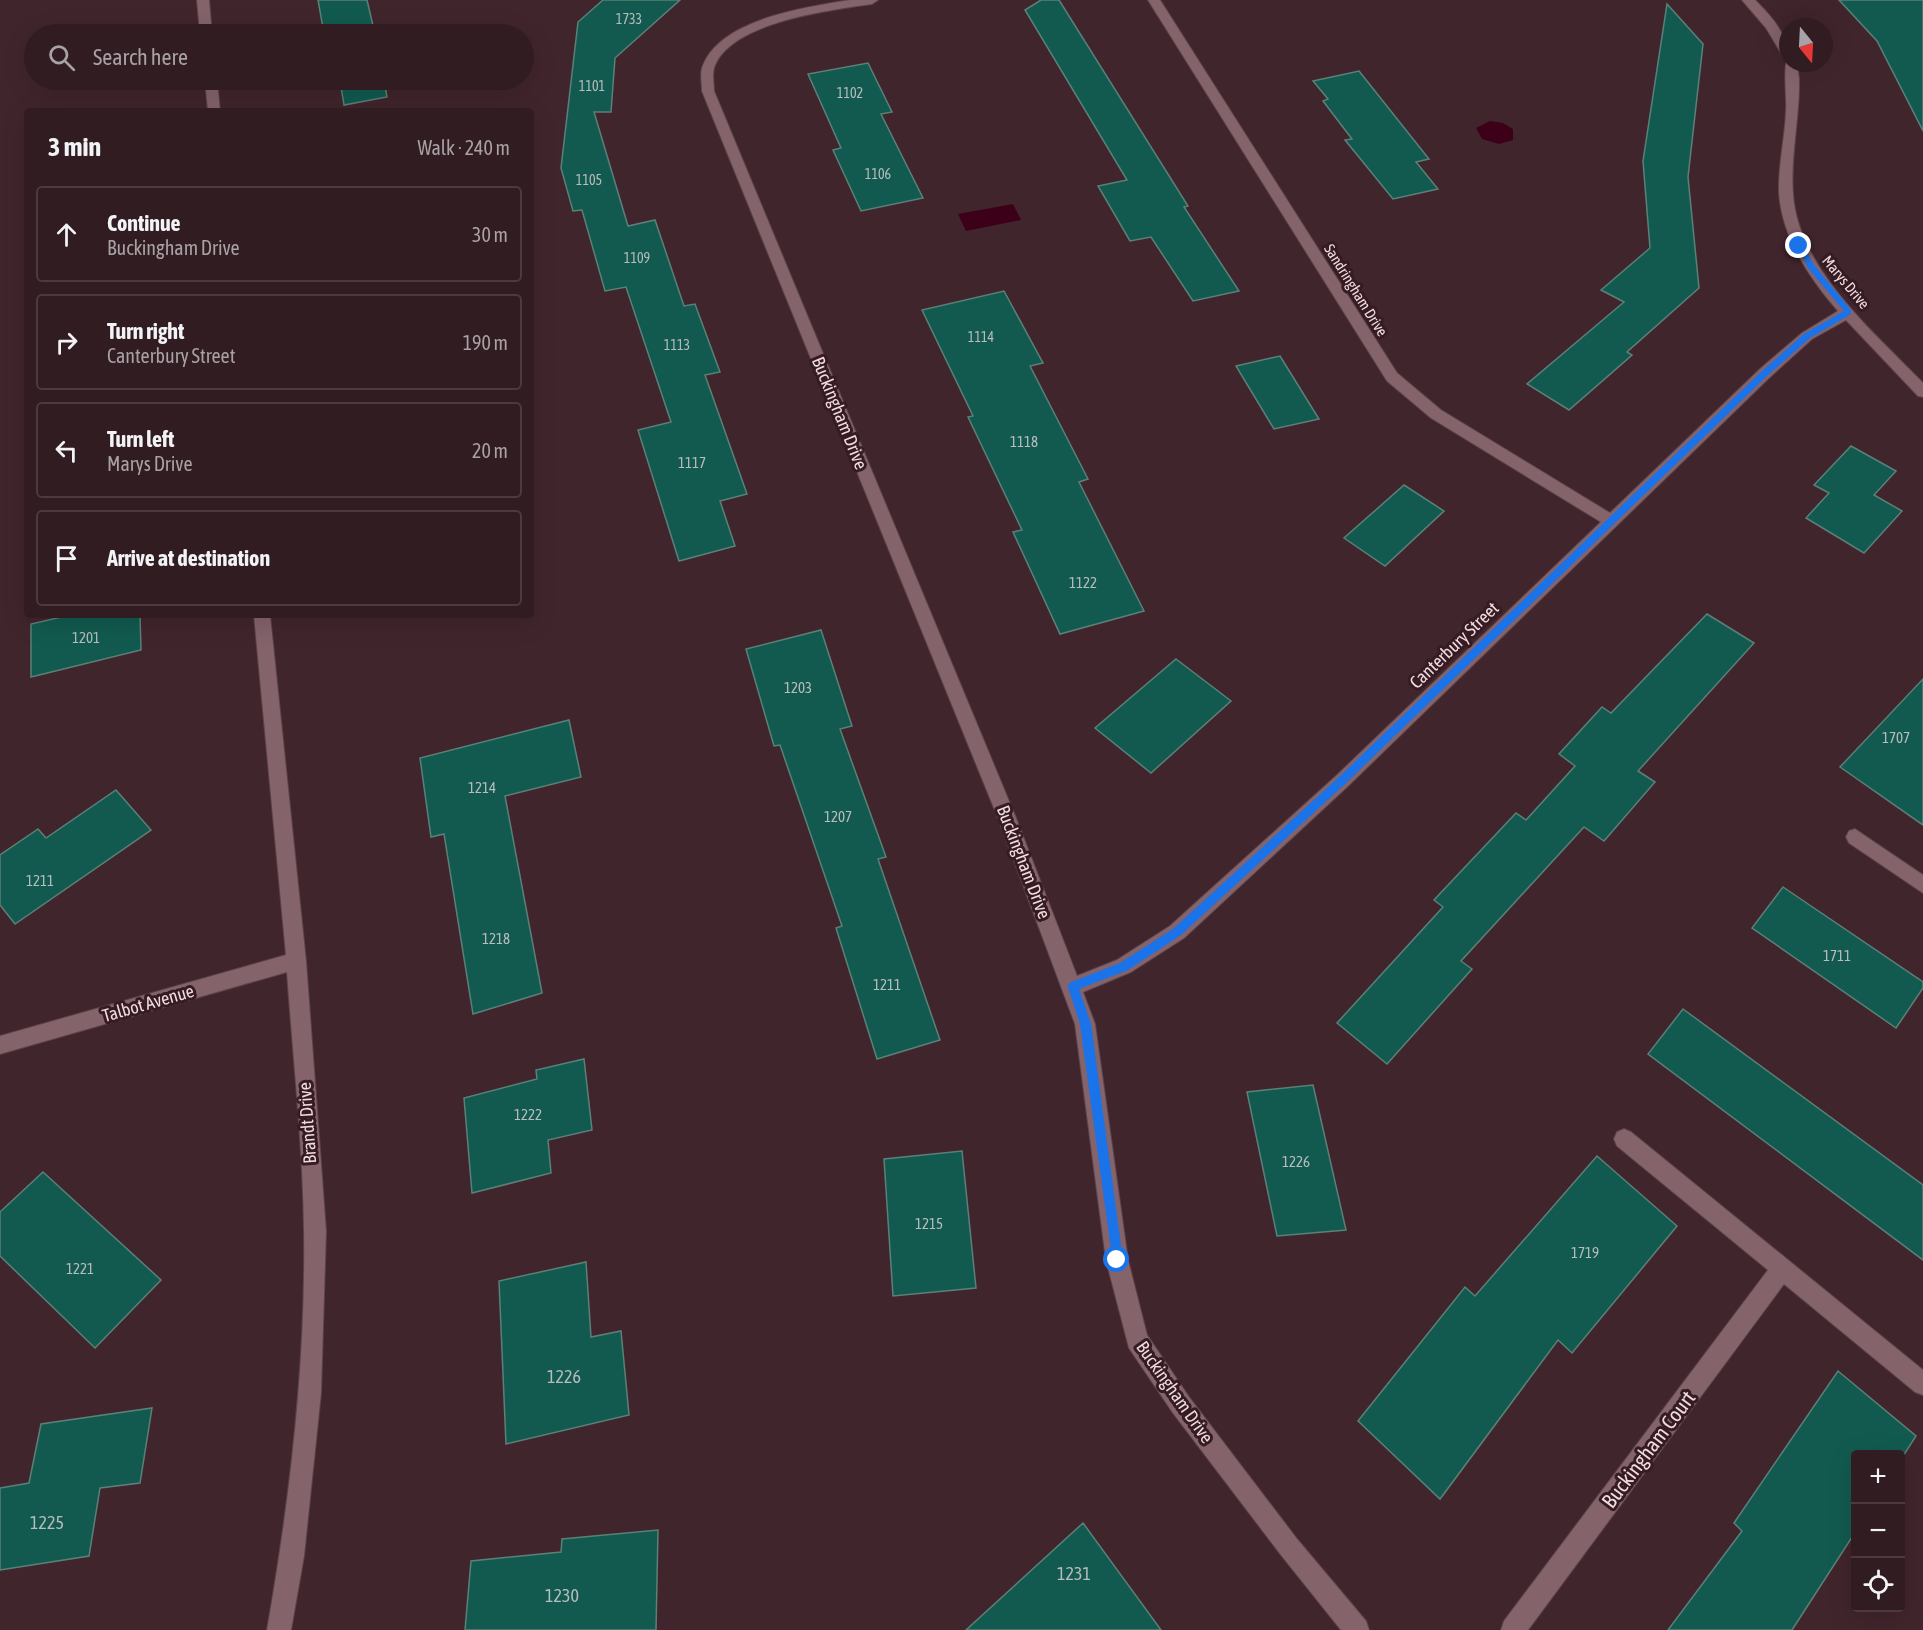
<!DOCTYPE html>
<meta charset="utf-8">
<style>
body{margin:0;font-family:"Asap Condensed",sans-serif;background:#39252a;color:#f1f3f6}
.controls{position:absolute;right:18px;bottom:18px;display:grid;overflow:hidden;border-radius:6px;box-shadow:0 6px 24px #0002}
.controls button{width:54px;height:54px;display:grid;place-items:center;padding:0;border:0;border-bottom:2px solid #4c3a3f;background:#311c21;color:#f1f3f6;font:30px sans-serif}
.compass{position:absolute;left:1779px;top:18px;width:54px;height:54px;border-radius:50%;background:#311c21;box-shadow:0 6px 24px #0002;rotate:162deg}
.stop{position:absolute;width:18px;height:18px;margin:-14px;border:4px solid #1a73e8;border-radius:50%;background:#fff}
.stop.end{background:#1a73e8;border-color:#fff;box-shadow:0 2px 6px #0008}
.list{margin:0;padding:0;list-style:none}
h2{display:flex;justify-content:space-between;align-items:center;height:78px;margin:0;padding:0 24px;font-size:26px}
h2 small{font-size:20px;font-weight:400;color:#a8a1a5}
.list li{display:grid;grid-template-columns:39px 1fr auto;gap:18px;align-items:center;box-sizing:border-box;height:96px;margin:0 12px 12px;padding:0 12px;border:2px solid #4c3a3f;border-radius:6px}
.list b{display:block;font-size:22px;white-space:nowrap}
.list p{margin:0;font-size:20px;white-space:nowrap;color:#a8a1a5}
.list em{font-size:20px;font-style:normal;color:#a8a1a5}
.icon{flex:none;width:33px;height:33px;fill:none;stroke:currentColor;stroke-width:2;stroke-linecap:round;stroke-linejoin:round}
.map{position:relative;flex:none;width:1923px;height:1630px;overflow:hidden}
.search{position:absolute;background:#311c21;box-shadow:0 6px 24px #0002;left:24px;top:24px;width:510px;height:66px;display:flex;align-items:center;gap:15px;box-sizing:border-box;padding:0 21px;border-radius:33px;color:#a8a1a5;font-size:22px}
.panel{position:absolute;background:#311c21;box-shadow:0 6px 24px #0002;left:24px;top:108px;width:510px;height:510px;border-radius:6px}
.map>svg:first-child{display:block}
.water{fill:#3c0019}
.building{fill:#125a4f;stroke:#5b8078;stroke-width:1.5}
.lines{fill:none;stroke-linecap:round;stroke-linejoin:round}
.lane-casing{stroke:#5a434a;stroke-width:2}
.street-casing{stroke:#5a434a;stroke-width:2}
.lane{fill:#84636b;fill-rule:evenodd}
.street{fill:#84636b;fill-rule:evenodd}
.route{fill:#1a73e8}
.labels{text-anchor:middle;dominant-baseline:central;stroke-width:6;stroke-linejoin:round;paint-order:stroke}
.far-number-label{font-size:14px;fill:#b8bcbc}
.far-street-label{font-size:15px;fill:#efdce1;stroke:#361b23}
.number-label{font-size:15px;fill:#b8bcbc}
.street-label{font-size:18px;fill:#efdce1;stroke:#361b23}
.near-number-label{font-size:18px;fill:#b8bcbc}
.near-street-label{font-size:21px;fill:#efdce1;stroke:#361b23}
</style>
<div class="map">
<svg width="1923" height="1630" viewBox="0 0 1923 1630">
<rect width="100%" height="100%" fill="#41252c"/>
<g class="water">
<path d="M1490 121 1503 123 1513 129V140L1499 144 1482 139 1476 128Z"/>
<path d="M1013 204 1021 220 966 231 958 214Z"/>
</g>
<g class="building">
<path d="M318 0H367L375 34H324Z"/>
<path d="M603 0H680L615 58 611 112H594L628 226 655 220 684 306 695 304 720 372 705 375 747 494 720 501 735 546 679 561 638 430 671 422 626 287 605 291 582 210 573 211 561 168 578 22Z"/>
<path d="M1041 0H1059L1188 206 1184 207 1239 291 1193 301 1151 237 1130 241 1098 186 1127 180 1025 10Z"/>
<path d="M1839 0H1923V131L1877 41Z"/>
<path d="M1667 4 1703 44 1688 177 1699 288 1627 352 1632 355 1569 410 1527 384 1624 302 1601 290 1650 248 1643 161Z"/>
<path d="M868 63 892 112 881 114 923 198 861 211 833 150 841 148 808 74Z"/>
<path d="M1359 71 1429 159 1416 162 1438 189 1393 199 1345 140 1352 139 1323 101 1328 99 1313 81Z"/>
<path d="M332 80H384L387 97 344 105 340 81Z"/>
<path d="M1004 291 1043 363 1030 366 1088 479 1079 482 1144 611 1060 634 1013 532 1022 530 968 417 973 416 922 310Z"/>
<path d="M1280 356 1319 419 1274 429 1236 366Z"/>
<path d="M1851 446 1896 471 1874 495 1902 511 1864 553 1806 518 1829 493 1814 485Z"/>
<path d="M1404 485 1444 511 1385 566 1344 538Z"/>
<path d="M1707 614 1754 643 1638 771 1655 782 1604 841 1584 827 1461 961 1472 969 1387 1064 1337 1023 1443 907 1434 900 1516 813 1526 820 1575 766 1559 754 1602 707 1611 713Z"/>
<path d="M70 615H140L141 650 31 677V624Z"/>
<path d="M821 630 852 726 840 729 886 857 878 859 940 1040 877 1059 836 928 842 926 780 745 774 746 746 649Z"/>
<path d="M1176 659 1231 701 1151 773 1095 728Z"/>
<path d="M1923 679V825L1840 767Z"/>
<path d="M569 720 581 777 505 796 542 993 473 1014 444 834 431 837 420 758Z"/>
<path d="M116 790 151 830 15 924 0 905V855L38 829 46 838Z"/>
<path d="M1783 887 1923 982V988L1896 1028 1752 928Z"/>
<path d="M1683 1009 1923 1185V1260L1648 1054Z"/>
<path d="M584 1059 592 1130 548 1140 551 1173 472 1193 464 1098 537 1079 536 1070Z"/>
<path d="M1313 1085 1346 1230 1277 1236 1247 1092Z"/>
<path d="M962 1151 976 1288 893 1296 884 1159Z"/>
<path d="M1597 1156 1677 1226 1572 1353 1558 1340 1440 1499 1358 1421 1465 1287 1475 1296Z"/>
<path d="M43 1172 161 1280 95 1348 0 1256V1212Z"/>
<path d="M586 1262 591 1337 621 1331 629 1415 506 1444 499 1281Z"/>
<path d="M1838 1371 1916 1436 1900 1461V1455H1856V1531L1792 1630H1668L1742 1531 1734 1523Z"/>
<path d="M152 1408 140 1483 100 1488 89 1556 0 1570V1488L29 1483 41 1424Z"/>
<path d="M1083 1523 1161 1630H966Z"/>
<path d="M658 1530 656 1630H465L471 1561 561 1552 562 1539Z"/>
</g>
<g class="lines">
<defs>
<g id="lane">
<path d="M1855 829 1923 875V893L1849 843 1846 837 1849 831Z"/>
<path d="M1624 1129 1631 1132 1923 1370V1395L1915 1392 1784 1284 1528 1630H1501L1504 1621 1768 1270 1617 1146 1614 1139 1617 1132Z"/>
</g>
<g id="street">
<path d="M197 0H209L212 34H200Z"/>
<path d="M850 0H878L872 4C831 10 729 22 714 68 712 75 714 84 714 91L1016 818 1077 976 1117 960 1170 926 1336 776 1601 522 1431 418 1387 381 1148 0H1160L1397 373 1441 410 1610 513 1760 369 1802 333 1838 311C1810 279 1782 238 1779 193 1778 166 1785 138 1786 111 1787 97 1783 70 1787 60L1788 63H1797L1799 79C1800 117 1790 156 1793 194 1798 269 1874 332 1923 383V397L1918 396 1846 320 1812 339 1770 377 1348 786 1184 938 1131 972 1083 992 1095 1024 1128 1260 1147 1335 1189 1397 1297 1539 1366 1621 1369 1630H1341L1281 1555 1173 1413 1129 1348 1106 1260 1075 1024 998 818 702 91C702 84 700 74 702 68 718 19 807 7 850 0Z"/>
<path d="M1742 0H1755C1772 17 1788 34 1788 59L1784 58 1766 28Z"/>
<path d="M205 80H217L220 111H208Z"/>
<path d="M254 615H270L306 961 326 1231 321 1393 304 1556 291 1630H267C290 1499 306 1365 304 1231 303 1145 293 1058 287 972L0 1054V1036L286 955Z"/>
</g>
</defs>
<use href="#lane" class="lane-casing"/>
<use href="#street" class="street-casing"/>
<use href="#lane" class="lane"/>
<use href="#street" class="street"/>
</g>
<path class="route" d="M1797 244H1802L1814 265 1851 310V314L1810 338 1768 375 1345 784 1181 935 1128 970 1079 989 1091 1024 1123 1260 1121 1264H1113L1080 1024 1068 987 1069 983 1120 963 1173 929 1338 778 1762 371 1804 334 1844 311 1808 268Z"/>
<g class="labels">
<g class="far-number-label">
<text x="629" y="19">1733</text>
<text x="592" y="86">1101</text>
<text x="850" y="93">1102</text>
<text x="878" y="174">1106</text>
<text x="589" y="180">1105</text>
<text x="637" y="258">1109</text>
<text x="981" y="337">1114</text>
<text x="677" y="345">1113</text>
</g>
<g class="far-street-label">
<text transform="translate(1846 282) rotate(50)">Marys Drive</text>
<text transform="translate(1356 290) rotate(58)">Sandringham Drive</text>
</g>
<g class="number-label">
<text x="1024" y="441">1118</text>
<text x="692" y="462">1117</text>
<text x="1083" y="582">1122</text>
<text x="86" y="637">1201</text>
<text x="798" y="687">1203</text>
<text x="1896" y="737">1707</text>
<text x="482" y="787">1214</text>
<text x="838" y="816">1207</text>
<text x="40" y="880">1211</text>
<text x="496" y="938">1218</text>
<text x="1837" y="955">1711</text>
<text x="887" y="984">1211</text>
<text x="528" y="1114">1222</text>
<text x="1296" y="1161">1226</text>
<text x="929" y="1223">1215</text>
<text x="1585" y="1252">1719</text>
<text x="80" y="1268">1221</text>
</g>
<g class="street-label">
<text transform="translate(840 413) rotate(68)">Buckingham Drive</text>
<text transform="translate(1454 645) rotate(-44)">Canterbury Street</text>
<text transform="translate(1024 862) rotate(69)">Buckingham Drive</text>
<text transform="translate(148 1003) rotate(-16)">Talbot Avenue</text>
<text transform="translate(307 1123) rotate(-94)">Brandt Drive</text>
<text transform="translate(1175 1392) rotate(55)">Buckingham Drive</text>
</g>
<g class="near-number-label">
<text x="564" y="1376">1226</text>
<text x="47" y="1522">1225</text>
<text x="1074" y="1573">1231</text>
<text x="562" y="1595">1230</text>
</g>
<g class="near-street-label">
<text transform="translate(1648 1449) rotate(-53)">Buckingham Court</text>
</g>
</g>
</svg>
<div class="controls">
<button>+</button>
<button>−</button>
<button><svg class="icon" aria-label="locate" viewBox="0 0 24 24"><circle cx="12" cy="12" r="6"/><path d="M12 2v4M12 18v4M2 12h4M18 12h4"/></svg></button>
</div>
<svg class="compass" viewBox="-18 -18 36 36"><path d="M0-13l5 13h-10z" fill="#e53935"/><path d="M0 13l5-13h-10z" fill="#a8a1a5"/></svg>
<div class="stop" style="left:1117px;top:1260px"></div>
<div class="stop end" style="left:1799px;top:246px"></div>
<div class="search"><svg class="icon" aria-label="search" viewBox="0 0 24 24"><circle cx="10" cy="10" r="6"/><path d="M15 15l6 6"/></svg>Search here</div>
<section class="panel">
<h2>3 min<small>Walk · 240 m</small></h2>
<ul class="list">
<li><svg class="icon" aria-label="ahead" viewBox="0 0 24 24"><path d="M12 20V5M6 11l6-6 6 6"/></svg><div><b>Continue</b><p>Buckingham Drive</p></div><em>30 m</em></li>
<li><svg class="icon" aria-label="right" viewBox="0 0 24 24"><path d="M7 20v-9h11M14 6l5 5-5 5"/></svg><div><b>Turn right</b><p>Canterbury Street</p></div><em>190 m</em></li>
<li><svg class="icon" aria-label="left" viewBox="0 0 24 24"><path d="M17 20v-9H6M10 6l-5 5 5 5"/></svg><div><b>Turn left</b><p>Marys Drive</p></div><em>20 m</em></li>
<li><svg class="icon" aria-label="arrive" viewBox="0 0 24 24"><path d="M6 21V4h12l-3 4 3 4H6"/></svg><div><b>Arrive at destination</b></div></li>
</ul>
</section>
</div>
